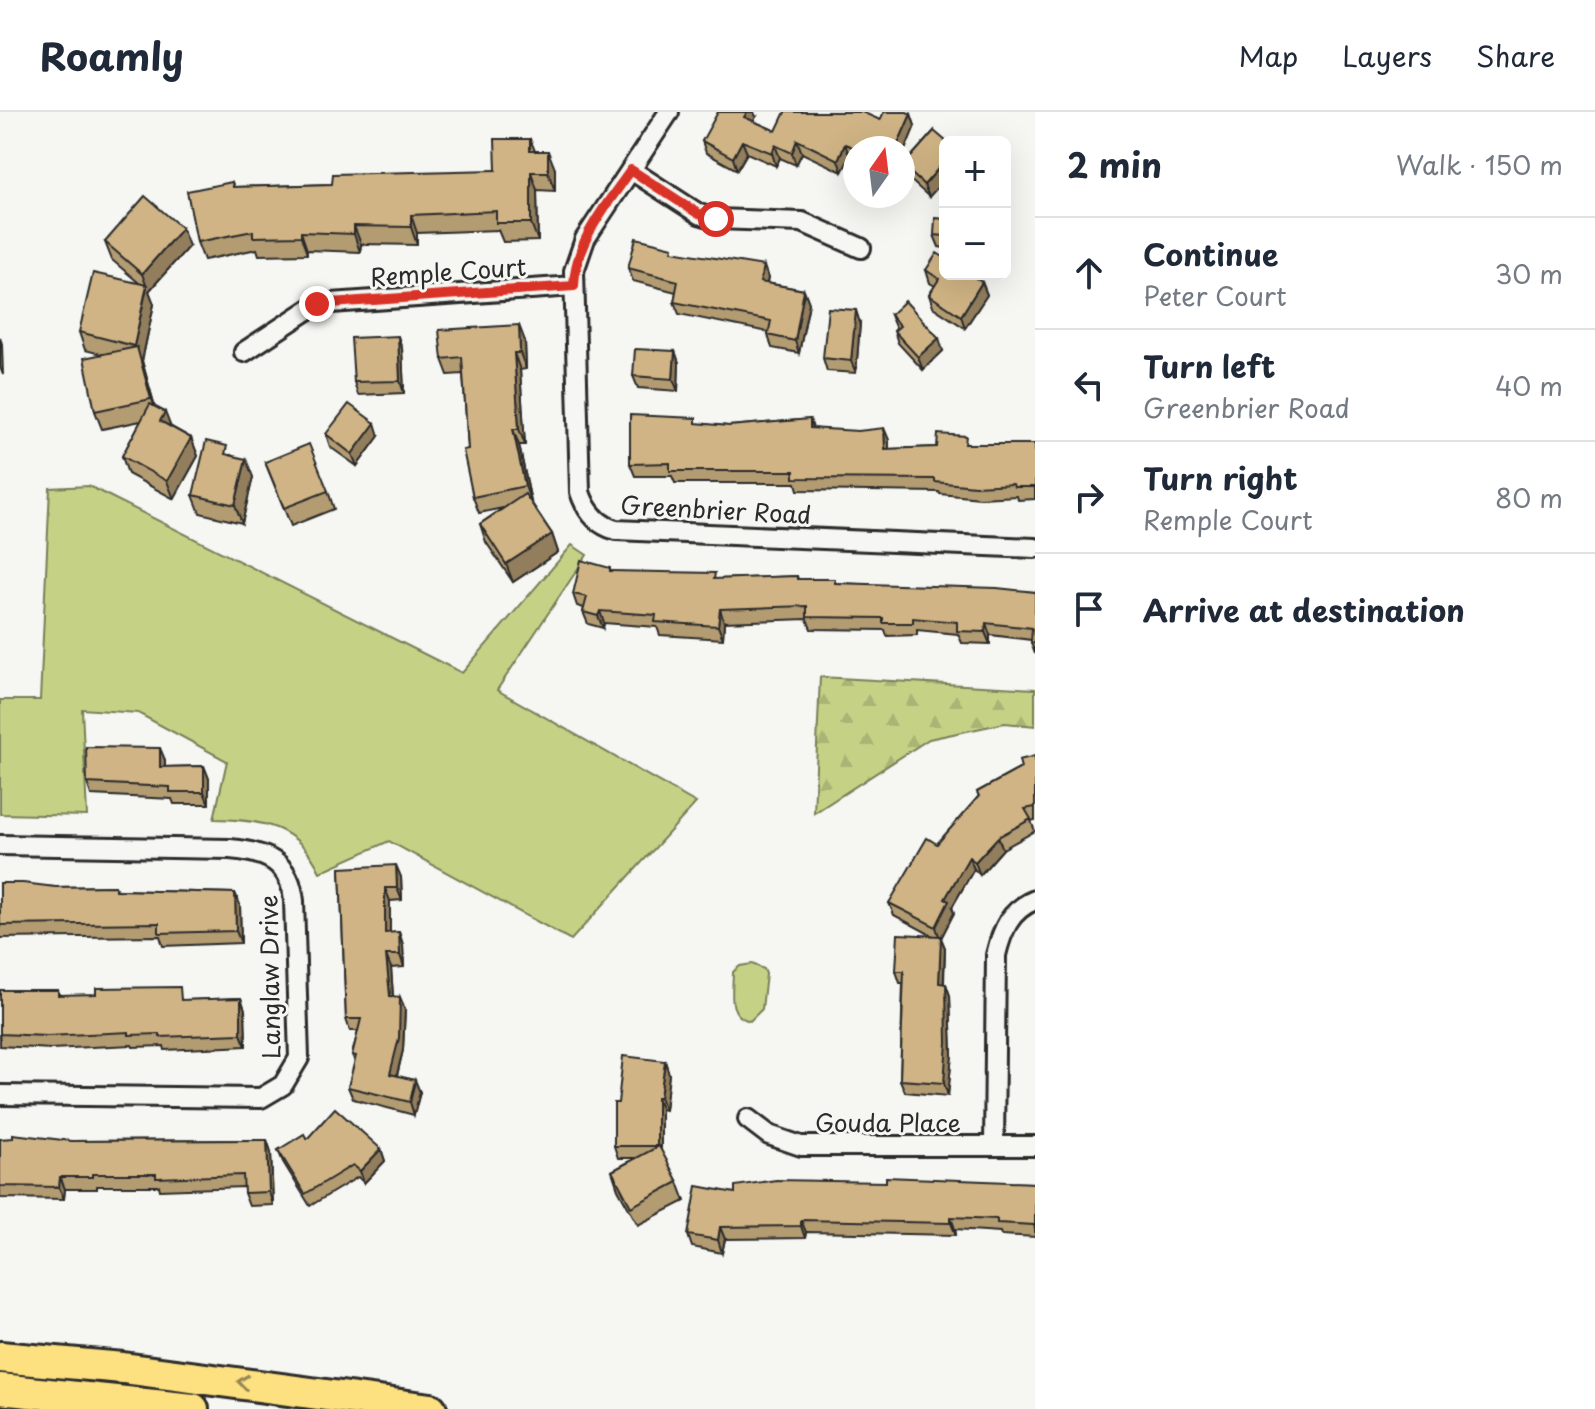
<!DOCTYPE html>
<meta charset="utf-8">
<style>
body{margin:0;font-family:"Playpen Sans",sans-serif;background:#f2f2f3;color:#1f2937}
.controls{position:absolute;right:24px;top:24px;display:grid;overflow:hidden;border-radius:12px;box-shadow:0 8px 32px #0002}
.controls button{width:72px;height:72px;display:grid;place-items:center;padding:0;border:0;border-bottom:2px solid #e0e1e3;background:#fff;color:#1f2937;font:40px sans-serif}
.compass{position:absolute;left:843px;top:24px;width:72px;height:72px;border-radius:50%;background:#fff;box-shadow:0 8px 32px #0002;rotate:14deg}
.stop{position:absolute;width:24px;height:24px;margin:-18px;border:6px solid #d93025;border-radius:50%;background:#fff}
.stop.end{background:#d93025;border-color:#fff;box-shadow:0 2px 8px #0008}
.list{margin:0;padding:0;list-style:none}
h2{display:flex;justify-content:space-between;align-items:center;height:104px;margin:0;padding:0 32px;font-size:34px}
h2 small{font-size:26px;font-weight:400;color:#747a83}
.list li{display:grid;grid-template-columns:52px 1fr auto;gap:24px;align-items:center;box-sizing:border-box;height:112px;padding:0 32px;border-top:2px solid #e0e1e3}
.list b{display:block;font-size:30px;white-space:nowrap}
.list p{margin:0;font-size:26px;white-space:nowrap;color:#747a83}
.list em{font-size:26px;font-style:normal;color:#747a83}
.icon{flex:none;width:44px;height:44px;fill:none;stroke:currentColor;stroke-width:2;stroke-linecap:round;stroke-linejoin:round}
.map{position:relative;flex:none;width:1035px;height:1297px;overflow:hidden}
header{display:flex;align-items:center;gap:48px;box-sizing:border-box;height:112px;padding:0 40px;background:#fff;border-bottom:2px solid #e0e1e3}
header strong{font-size:38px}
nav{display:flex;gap:44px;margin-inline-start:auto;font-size:28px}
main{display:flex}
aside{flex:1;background:#fff}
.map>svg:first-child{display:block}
.forest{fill:url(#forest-firs);stroke:#787e58;stroke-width:2}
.green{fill:#c5d286;stroke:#787e58;stroke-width:2}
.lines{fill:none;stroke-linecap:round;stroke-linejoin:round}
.minor-casing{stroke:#2b2b2b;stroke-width:24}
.primary-casing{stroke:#2b2b2b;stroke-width:36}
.minor{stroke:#f6f6f2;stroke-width:18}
.primary{stroke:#fde080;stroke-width:30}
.wall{fill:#b39b72;stroke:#2b2b2b;stroke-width:2}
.shaded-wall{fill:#927e5d;stroke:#2b2b2b;stroke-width:2}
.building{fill:#d0b485;stroke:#2b2b2b;stroke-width:2}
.oneway{stroke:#948656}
.route{stroke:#d93025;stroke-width:10}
.labels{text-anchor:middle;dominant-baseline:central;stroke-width:6;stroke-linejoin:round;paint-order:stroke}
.street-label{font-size:24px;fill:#2b2b2b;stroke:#f6f6f2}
</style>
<header>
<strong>Roamly</strong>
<nav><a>Map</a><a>Layers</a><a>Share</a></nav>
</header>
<main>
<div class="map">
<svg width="1035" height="1297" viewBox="0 0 1035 1297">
<defs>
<pattern id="forest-firs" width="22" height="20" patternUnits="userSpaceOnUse" patternTransform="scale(2)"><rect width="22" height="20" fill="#c5d286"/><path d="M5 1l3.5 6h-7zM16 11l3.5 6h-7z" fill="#a9b474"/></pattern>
</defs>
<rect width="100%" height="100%" fill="#f6f6f2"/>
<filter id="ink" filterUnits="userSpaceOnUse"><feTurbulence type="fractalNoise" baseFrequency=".0125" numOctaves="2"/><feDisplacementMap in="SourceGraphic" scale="16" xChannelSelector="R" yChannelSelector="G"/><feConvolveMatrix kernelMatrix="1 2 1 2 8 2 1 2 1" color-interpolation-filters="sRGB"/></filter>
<g filter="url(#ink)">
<path class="forest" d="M820 565 1035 577V614L1005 611 929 627 814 701Z"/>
<g class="green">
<path d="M89 374 462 561 572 433 587 443 497 578 696 691 571 828 389 729 320 760C298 713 262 708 214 707L227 649 138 601 82 597 87 704 0 702V588H40L50 376Z"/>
<path d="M752 852 764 857 766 862 762 897 750 909C726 903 733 879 733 860L740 854Z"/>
</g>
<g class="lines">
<defs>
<g id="minor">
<path d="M669 0 585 127 574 159 580 380C586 398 597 413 616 418L1035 436"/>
<path d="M631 58 699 102 716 107 802 110 861 136"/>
<path d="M244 240 317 192 574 174"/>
<path d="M0 733 230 737C267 740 290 750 294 789L299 946 283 973 261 986 0 983"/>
<path d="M748 1007 769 1023 801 1034H1035"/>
<path d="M994 1034 996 843C1002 818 1010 798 1035 788"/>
</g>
<g id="primary">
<path d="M0 1245 123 1256 431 1297"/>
<path d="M0 1277 193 1297"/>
</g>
</defs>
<use href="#minor" class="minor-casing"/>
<use href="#primary" class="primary-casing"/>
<use href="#minor" class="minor"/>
<use href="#primary" class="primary"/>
</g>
<g class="wall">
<path d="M911 2 915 14 855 36V47L850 45 842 60 802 41 796 53 780 46 776 54 747 41 737 58 706 41 702 29 756 5 753 9 776 19 880 8Z"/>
<path d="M934 19 929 85 908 66 903 54Z"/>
<path d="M530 27 535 39 555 57V79L537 78 538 129 503 130 498 118 417 121V133L361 132 360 140 307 138V142L259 143 257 137 204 148 197 130 232 70 234 75 332 72 496 58Z"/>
<path d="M945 107V136L939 135 934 123Z"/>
<path d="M105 130 189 134 149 179 154 192 142 249 155 295 170 314 191 326 198 344 174 387 128 362 122 344 141 309 102 317 95 299 101 242 85 238 79 220 139 171 112 148Z"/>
<path d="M675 140 768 166 767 171 804 178 809 191 799 241 772 236 768 223V220L679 202 674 190 676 180 633 169 628 156Z"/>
<path d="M926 158 982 170 987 183 965 216 933 195 929 183 935 174 930 171Z"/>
<path d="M890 203 943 239 923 258 898 231 894 219 896 217Z"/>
<path d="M860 211 856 261 827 259 823 246Z"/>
<path d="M525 229 526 257 520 258 525 333H519L531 390 552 422 558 440 513 470 486 430 480 412 503 396 479 401 473 385 468 337 463 262 448 263 442 247Z"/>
<path d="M402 236 404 281 358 283 354 270Z"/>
<path d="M675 239 679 251 678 279 638 276 633 264Z"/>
<path d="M810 307 813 316 889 328V337L937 335 969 332H1035V387L1018 388 1017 384 980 386 940 382 939 380 798 378 796 371H675L672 364H635L630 352 698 312 729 314Z"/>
<path d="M326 322 379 324 357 354 330 335Z"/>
<path d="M231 343 253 365 242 411 200 401 193 383Z"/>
<path d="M265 350 328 379 334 397 291 414Z"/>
<path d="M612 459 717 467 797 464 798 467 837 471 1035 480V542L1031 531V528L990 523V532L962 531 958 522 917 518V523L887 524 885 518 811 517 807 507 724 510 723 527 660 523 657 515 604 511 603 516 588 512 583 500 584 496 577 494 573 482Z"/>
<path d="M1035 644V708L1031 709 1035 719 1003 737 980 763 974 757 952 795 954 801 941 826 945 836 944 872H946L950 884 952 942 948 984 905 980 900 968 903 871H900L896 859 933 824 894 803 889 791 937 732 979 684 977 680 1021 656Z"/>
<path d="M165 648V655L204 654 209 667V692H174L172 687 91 683 87 671Z"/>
<path d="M340 756 401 765 402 788 390 789V821L399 820 403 833 404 855 391 856 393 884 405 897 403 938 397 964 420 980 414 1003 353 987 348 975 355 950 352 943 358 919H350L346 907Z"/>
<path d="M0 771 55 775 115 774 117 778 235 781 240 793 241 831 163 834 160 824 0 826Z"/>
<path d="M0 878H58L60 883 185 888 241 886 245 898 246 934 165 938 164 934 133 935 132 933 51 937 0 934Z"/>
<path d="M665 949 669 962 665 998 661 997V1039L678 1070 685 1089 638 1113 618 1077 612 1059 636 1046H618L614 1034 618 991Z"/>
<path d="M0 1027 71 1029 267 1028 271 1040 273 1093 249 1094 244 1081V1075L160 1078 159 1074H97V1077H65L64 1087 0 1086Z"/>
<path d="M307 1027 381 1037 385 1049 364 1071 358 1065 310 1094 283 1050 278 1038Z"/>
<path d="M886 1070 1035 1071V1125L1001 1123 1000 1120 955 1117 956 1123 806 1120 805 1126 725 1127 722 1141 692 1135 688 1123 735 1081Z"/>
</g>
<g class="shaded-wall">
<path d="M747 0H754L756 5 749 17 744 5Z"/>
<path d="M911 2 915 14 903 43V36H896Z"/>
<path d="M797 28 802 41 796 53 792 41Z"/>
<path d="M742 29 747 41 737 58 733 46Z"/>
<path d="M845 32 850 45 842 60 838 48Z"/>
<path d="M775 33 780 46 776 54 772 41Z"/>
<path d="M548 39 555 57V79L548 60Z"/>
<path d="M945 49V67L929 85 924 73Z"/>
<path d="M531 60 537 78 538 129 531 111Z"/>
<path d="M411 103 417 121V133L411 115Z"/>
<path d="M354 114 361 132 360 140 354 122Z"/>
<path d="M182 116 189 134 149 179 154 192 142 249 158 305 134 234 147 175 142 162Z"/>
<path d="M301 120 307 138V142L301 124Z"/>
<path d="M764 154 768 166 764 182 760 170Z"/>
<path d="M982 170 987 183 965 216 961 204Z"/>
<path d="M804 178 809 191 799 241 795 229Z"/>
<path d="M856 198 860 211 856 261 851 249Z"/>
<path d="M519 213 525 229 526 257 520 241Z"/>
<path d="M398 224 402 236 404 281 400 269Z"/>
<path d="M0 225 2 232 3 263 0 255Z"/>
<path d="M939 226 943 239 923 258 918 245Z"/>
<path d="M675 239 679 251 678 279 673 267Z"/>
<path d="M514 241 520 258 525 333 519 317Z"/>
<path d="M165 300 172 318 160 309Z"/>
<path d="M375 311 379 324 357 354 352 342Z"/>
<path d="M884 316 889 328V350L885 337Z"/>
<path d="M513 317 519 333 531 390 525 374Z"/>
<path d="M191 326 198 344 174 387 167 369Z"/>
<path d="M246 347 253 365 242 411 235 393Z"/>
<path d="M552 422 558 440 513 470 506 452Z"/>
<path d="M720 497 724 510 723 527 718 514Z"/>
<path d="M600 499 604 511 603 516 598 504Z"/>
<path d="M986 511 990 523V532L985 520Z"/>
<path d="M160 636 165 648V667L160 655Z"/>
<path d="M204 654 209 667V692L204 680Z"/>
<path d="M998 725 1003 737 980 763 975 750Z"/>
<path d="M969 745 974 757 952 795 954 801 941 826 945 836 943 884 939 871 940 827 936 815 945 787Z"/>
<path d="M396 753 401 765 402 788 397 776Z"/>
<path d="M385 776 390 789V833L385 821Z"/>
<path d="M235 781 240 793 241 831 236 819Z"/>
<path d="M399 820 403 833 404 855 400 843Z"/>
<path d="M386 843 391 856 394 897 390 884Z"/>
<path d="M946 872 950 884 952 942 948 984 944 971Z"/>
<path d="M400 885 405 897 403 938 394 974 390 962Z"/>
<path d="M241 886 245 898 246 934 241 922Z"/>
<path d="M665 949 669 962 665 998 660 985Z"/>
<path d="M415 968 420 980 414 1003 410 990Z"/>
<path d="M657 985 661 997V1046L657 1034Z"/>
<path d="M267 1028 271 1040 273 1093 269 1080Z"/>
<path d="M381 1037 385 1049 364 1071 360 1059Z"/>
<path d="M60 1065 65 1077 64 1087 59 1075Z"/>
<path d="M951 1105 955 1117 956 1123 951 1111Z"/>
<path d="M801 1108 806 1120 805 1126 801 1114Z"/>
<path d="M720 1115 725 1127 722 1141 718 1128Z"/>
</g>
<g class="building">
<path d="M718 0H747L744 5 776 19 785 0H862L880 8 884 0H907L911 2 896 36H855L845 32 838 48 797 28 792 41 775 33 772 41 742 29 733 46 702 29Z"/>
<path d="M934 19 947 30H945V49L924 73 903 54Z"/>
<path d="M495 27H530V39H548V60H531V111H496V99L411 103V115L354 114V122L301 120V124L253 125V119L197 130 187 79 232 70 233 75 332 72 333 62 496 58Z"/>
<path d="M145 84 182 116 142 162 105 130Z"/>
<path d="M935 106 945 107V124L934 123Z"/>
<path d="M636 126 673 135 672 139 764 154 760 170 804 178 795 229 768 223 771 209 674 190 678 169 628 156Z"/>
<path d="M937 141 945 146V162H969L982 170 961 204 929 183 939 167 926 158Z"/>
<path d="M93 161 147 173 134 234 79 220Z"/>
<path d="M905 189 939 226 918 245 894 219 900 214 890 203Z"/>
<path d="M828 196 856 198 851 249 823 246Z"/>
<path d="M519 213 520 241H514L519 317H513L525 374 473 385 463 338 468 337 462 245 442 247 439 218Z"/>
<path d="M398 224 400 269 354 270 351 226Z"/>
<path d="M137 235 151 287 95 299 84 246Z"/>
<path d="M635 237 675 239 673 267 633 264Z"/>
<path d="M150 292 165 300 160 309 191 326 167 369 122 344Z"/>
<path d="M349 292 375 311 352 342 326 322Z"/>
<path d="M630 303 696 306V311L729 314 810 307V316L858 319 884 316 885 337 937 335 938 322 966 324 965 332H1035V375H1014L1013 372 975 374 935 370V367L794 366V359H670V351L630 352Z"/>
<path d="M206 329 227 334 225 342 246 347 235 393 193 383Z"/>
<path d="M309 332 328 379 284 396 265 350Z"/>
<path d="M525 382 552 422 506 452 480 412Z"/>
<path d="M581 448 610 456V459L715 461 714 467 797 464V467H835V471L997 476 1035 480V531H1031L1032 516 986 511 985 520 957 519V510L913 506V511H883V506L807 505V494L720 497 718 514 655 510 656 503 600 499 598 504 583 500 587 485 573 482Z"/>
<path d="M86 635 160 636V655L204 654V680H170V675L87 671Z"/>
<path d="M1035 644V695L1025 697 1031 707 998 725 975 750 969 745 945 787 949 789 936 815 889 791 927 726 937 732 979 684 977 680 1021 656 1019 648Z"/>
<path d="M396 753 397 776H385V821L399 820 400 843H386L390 884 400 885 399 926 390 962 415 968 410 990 348 975 356 944 352 943 361 907H346L340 756Z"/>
<path d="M0 771H23L55 775 115 774V778L235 781 236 819 159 821V811L0 813Z"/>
<path d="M898 822 941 824 939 871 946 872 947 930 944 971 900 968 904 859H896Z"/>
<path d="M180 875 181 888 241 886V922L160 925V922L129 923V920L47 924 0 922V878H58V883L96 882V876Z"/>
<path d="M623 944 665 949 660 985H657V1034H614V991H618Z"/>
<path d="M335 996 381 1037 360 1059 353 1053 305 1082 278 1038 304 1022 307 1027Z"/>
<path d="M13 1022 71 1029 267 1028 269 1080 244 1081 243 1063 156 1066V1062H92V1065H60L59 1075 0 1074V1027L13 1026Z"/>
<path d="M659 1034 678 1070 631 1095 612 1059Z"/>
<path d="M886 1065 1035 1071V1117L1034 1113 997 1111V1107L951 1105V1111L801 1108V1114L720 1115 718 1128 688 1123 697 1074 735 1081V1074L776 1068 886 1070Z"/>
</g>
<defs><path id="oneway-chevron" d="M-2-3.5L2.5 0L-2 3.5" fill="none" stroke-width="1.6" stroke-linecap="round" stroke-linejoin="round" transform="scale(2)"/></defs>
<use class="oneway" href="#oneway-chevron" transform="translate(243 1270) rotate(-173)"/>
</g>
<g class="lines" filter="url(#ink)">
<path class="route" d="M317 192 574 174C575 129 606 94 631 58L699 102 716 107"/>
</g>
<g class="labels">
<g class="street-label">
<text transform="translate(448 159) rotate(-4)">Remple Court</text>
<text transform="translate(716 397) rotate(3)">Greenbrier Road</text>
<text transform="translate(269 865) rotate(-91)">Langlaw Drive</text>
<text x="888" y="1010">Gouda Place</text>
</g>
</g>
</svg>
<div class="controls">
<button>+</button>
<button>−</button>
</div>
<svg class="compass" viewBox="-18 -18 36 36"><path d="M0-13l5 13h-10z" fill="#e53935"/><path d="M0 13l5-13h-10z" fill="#747a83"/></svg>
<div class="stop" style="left:716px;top:107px"></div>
<div class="stop end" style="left:317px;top:192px"></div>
</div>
<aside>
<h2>2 min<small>Walk · 150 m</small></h2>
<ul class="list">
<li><svg class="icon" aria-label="ahead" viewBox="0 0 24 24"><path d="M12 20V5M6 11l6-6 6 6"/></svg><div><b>Continue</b><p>Peter Court</p></div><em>30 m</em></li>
<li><svg class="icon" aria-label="left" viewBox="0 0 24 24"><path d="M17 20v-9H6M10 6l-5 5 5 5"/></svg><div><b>Turn left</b><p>Greenbrier Road</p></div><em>40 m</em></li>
<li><svg class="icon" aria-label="right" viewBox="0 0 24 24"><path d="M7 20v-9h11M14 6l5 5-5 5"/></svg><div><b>Turn right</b><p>Remple Court</p></div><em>80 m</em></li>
<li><svg class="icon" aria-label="arrive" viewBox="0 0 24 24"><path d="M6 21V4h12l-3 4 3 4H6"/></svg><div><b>Arrive at destination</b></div></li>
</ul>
</aside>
</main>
